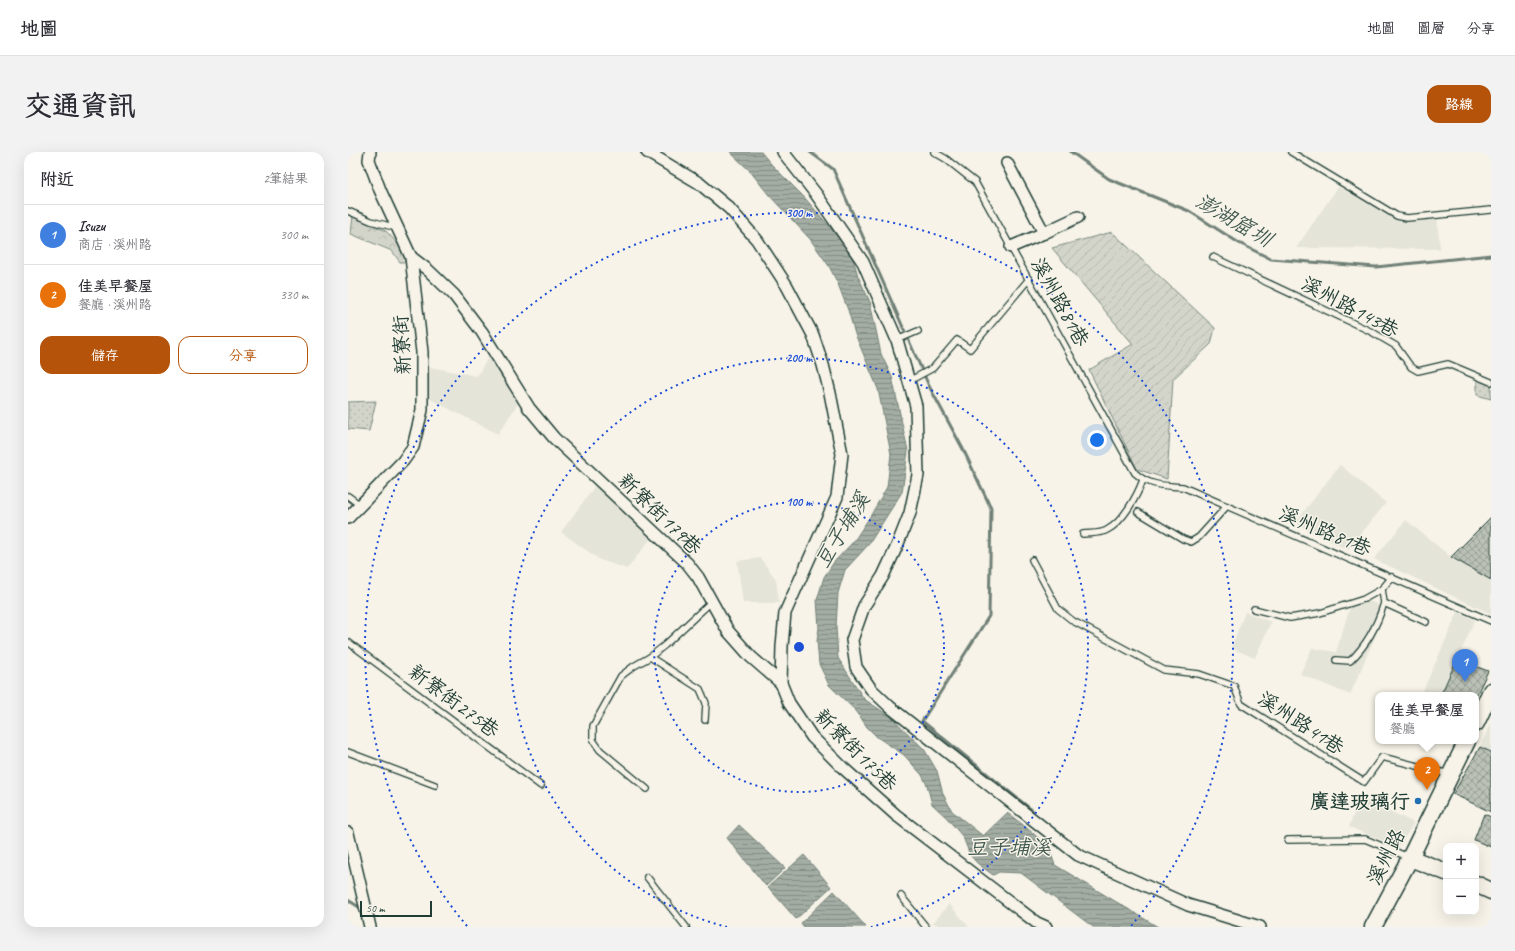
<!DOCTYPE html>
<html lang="zh-TW">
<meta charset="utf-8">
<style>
body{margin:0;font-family:Caveat,"LXGW WenKai TC",sans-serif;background:#f2f2f3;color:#2b2b33}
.controls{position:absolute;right:12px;bottom:12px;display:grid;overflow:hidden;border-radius:8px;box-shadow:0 4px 16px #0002}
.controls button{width:36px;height:36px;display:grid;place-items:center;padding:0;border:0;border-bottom:1px solid #e1e1e2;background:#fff;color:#2b2b33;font:20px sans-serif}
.scale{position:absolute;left:12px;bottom:10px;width:72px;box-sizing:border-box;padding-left:4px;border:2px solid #1f3d34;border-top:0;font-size:11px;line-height:14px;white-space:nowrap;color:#1f3d34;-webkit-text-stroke:3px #f7f3e8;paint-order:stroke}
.you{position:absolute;left:749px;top:288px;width:14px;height:14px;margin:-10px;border:3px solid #fff;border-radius:50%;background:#1a73e8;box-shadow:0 0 0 6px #1a73e833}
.badge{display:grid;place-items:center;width:26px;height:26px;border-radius:50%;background:#b45309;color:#fff;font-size:13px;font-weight:700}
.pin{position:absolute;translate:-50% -33px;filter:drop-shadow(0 1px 2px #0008)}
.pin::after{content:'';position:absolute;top:21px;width:14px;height:12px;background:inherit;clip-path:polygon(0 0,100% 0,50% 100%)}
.popup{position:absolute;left:1027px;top:540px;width:104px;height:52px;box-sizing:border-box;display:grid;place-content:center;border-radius:8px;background:#fff;filter:drop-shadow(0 1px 3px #0005);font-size:13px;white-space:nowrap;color:#7c7c81}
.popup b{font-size:15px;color:#2b2b33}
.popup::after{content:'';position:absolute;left:50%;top:100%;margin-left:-8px;border:8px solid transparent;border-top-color:#fff}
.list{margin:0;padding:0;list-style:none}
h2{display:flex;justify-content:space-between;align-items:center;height:52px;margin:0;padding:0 16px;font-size:17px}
h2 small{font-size:13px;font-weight:400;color:#7c7c81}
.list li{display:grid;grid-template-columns:26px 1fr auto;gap:12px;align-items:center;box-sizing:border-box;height:60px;padding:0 16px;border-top:1px solid #e1e1e2}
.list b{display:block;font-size:15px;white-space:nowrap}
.list p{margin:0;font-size:13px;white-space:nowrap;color:#7c7c81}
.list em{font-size:13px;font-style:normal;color:#7c7c81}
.actions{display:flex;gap:8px;padding:12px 16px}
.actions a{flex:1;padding:9px 0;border:1px solid #b45309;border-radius:12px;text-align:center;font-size:14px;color:#b45309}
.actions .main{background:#b45309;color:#fff}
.map{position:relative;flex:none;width:1143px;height:775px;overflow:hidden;border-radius:12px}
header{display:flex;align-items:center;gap:24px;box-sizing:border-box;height:56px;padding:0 20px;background:#fff;border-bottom:1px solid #e1e1e2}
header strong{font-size:19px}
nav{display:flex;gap:22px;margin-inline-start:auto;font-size:14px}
.intro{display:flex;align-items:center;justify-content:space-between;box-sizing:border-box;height:96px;padding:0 24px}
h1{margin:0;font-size:28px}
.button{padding:10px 18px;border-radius:12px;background:#b45309;color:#fff;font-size:14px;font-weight:700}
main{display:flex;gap:24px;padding:0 24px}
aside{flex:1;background:#fff;border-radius:12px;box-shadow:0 4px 16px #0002}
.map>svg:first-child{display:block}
.built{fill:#e5e4d9}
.grass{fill:url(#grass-dots);stroke:#79897f}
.forest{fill:url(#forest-crowns);stroke:#79897f}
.garden{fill:url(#garden-furrows);stroke:#79897f}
.water{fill:url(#water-rules);stroke:#6f8077}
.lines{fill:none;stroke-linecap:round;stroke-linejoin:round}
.stream{stroke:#6f8077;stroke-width:3}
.building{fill:url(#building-cross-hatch);stroke:#1f3d34}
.lane-casing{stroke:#1f3d34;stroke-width:8}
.street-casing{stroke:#1f3d34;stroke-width:14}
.secondary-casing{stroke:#1f3d34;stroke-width:19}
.lane{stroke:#f7f3e8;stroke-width:5.5}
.street{stroke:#f7f3e8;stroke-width:11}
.secondary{stroke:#f7f3e8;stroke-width:16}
.ring{fill:none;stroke:#1d4ed8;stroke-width:2;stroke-dasharray:2 4}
.poi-dot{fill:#1f6fb2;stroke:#f7f3e8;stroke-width:1.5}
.labels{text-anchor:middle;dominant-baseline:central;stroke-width:3;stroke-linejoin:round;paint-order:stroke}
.street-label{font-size:20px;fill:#1f3d34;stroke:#f7f3e8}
.poi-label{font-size:20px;font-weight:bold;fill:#1f3d34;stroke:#f7f3e8;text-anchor:end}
.water-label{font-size:21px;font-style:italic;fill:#405950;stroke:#f7f3e8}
.centre{fill:#1d4ed8;stroke:#f7f3e8;stroke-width:2}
.ring-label{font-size:12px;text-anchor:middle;font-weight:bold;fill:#1d4ed8;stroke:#f7f3e8;stroke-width:3;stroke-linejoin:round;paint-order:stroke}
</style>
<header>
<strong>地圖</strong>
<nav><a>地圖</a><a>圖層</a><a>分享</a></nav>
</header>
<div class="intro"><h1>交通資訊</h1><a class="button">路線</a></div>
<main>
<aside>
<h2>附近<small>2筆結果</small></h2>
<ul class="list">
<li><span class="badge" style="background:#3f7fe0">1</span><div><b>Isuzu</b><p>商店 · 溪州路</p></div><em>300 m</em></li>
<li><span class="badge" style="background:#e8710a">2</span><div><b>佳美早餐屋</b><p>餐廳 · 溪州路</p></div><em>330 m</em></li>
</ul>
<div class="actions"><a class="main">儲存</a><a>分享</a></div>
</aside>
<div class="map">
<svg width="1143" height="775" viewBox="0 0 1143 775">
<defs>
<pattern id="grass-dots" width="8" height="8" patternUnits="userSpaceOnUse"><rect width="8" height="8" fill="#d3d5ca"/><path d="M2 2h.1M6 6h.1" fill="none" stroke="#b5b8ae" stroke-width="1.8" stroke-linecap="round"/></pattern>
<pattern id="forest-crowns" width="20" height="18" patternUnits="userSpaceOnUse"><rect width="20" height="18" fill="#d3d5ca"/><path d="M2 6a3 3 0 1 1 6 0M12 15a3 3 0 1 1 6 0" fill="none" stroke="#b5b8ae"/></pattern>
<pattern id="garden-furrows" width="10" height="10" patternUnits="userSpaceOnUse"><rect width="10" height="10" fill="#d3d5ca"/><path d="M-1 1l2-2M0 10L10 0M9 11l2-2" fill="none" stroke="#b5b8ae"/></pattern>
<pattern id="water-rules" width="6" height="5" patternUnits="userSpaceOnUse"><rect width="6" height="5" fill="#a4ada3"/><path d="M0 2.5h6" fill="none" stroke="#858e86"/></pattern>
<pattern id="building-cross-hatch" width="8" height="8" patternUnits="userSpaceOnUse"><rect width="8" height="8" fill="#bbc1b6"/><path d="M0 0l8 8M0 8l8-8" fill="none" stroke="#979e95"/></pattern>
</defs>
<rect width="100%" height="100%" fill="#f7f3e8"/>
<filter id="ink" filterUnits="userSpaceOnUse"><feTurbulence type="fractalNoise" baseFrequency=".025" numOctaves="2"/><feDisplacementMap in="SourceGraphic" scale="8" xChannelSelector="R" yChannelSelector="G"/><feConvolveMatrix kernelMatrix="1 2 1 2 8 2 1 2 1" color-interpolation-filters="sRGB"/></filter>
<g filter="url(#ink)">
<g class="built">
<path d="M990 35 1056 70 1089 65 1092 97 948 96Z"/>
<path d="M141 204 171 250 150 282 78 245 82 215 129 224Z"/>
<path d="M992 313 1038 351 1000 398 947 371Z"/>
<path d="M247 334 304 385 279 417 252 408 213 380Z"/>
<path d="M1058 368 1103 405 1143 428V462L1026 407Z"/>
<path d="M412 406 428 427 431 451H395L389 409Z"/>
<path d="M1019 448 1039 457 1002 543 952 522 964 496 988 500 1002 455Z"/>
<path d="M897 460 923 470 907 506 883 496Z"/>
<path d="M1110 460 1127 468 1095 540 1103 543H1073Z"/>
<path d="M1143 571V599L1132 595Z"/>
<path d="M1011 647 1026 651 1066 671 1051 695 1001 675Z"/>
<path d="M601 752 621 775H596L585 771Z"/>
</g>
<g class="grass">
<path d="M1129 226 1143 232V247L1129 243Z"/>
<path d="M28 249 21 279 0 277V250Z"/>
</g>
<path class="forest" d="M5 64 38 79 50 92 59 110H52L44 99 3 82Z"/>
<path class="garden" d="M764 80 867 176 863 192 825 227 819 327 789 317 741 218 785 192 704 96Z"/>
<g class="water">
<path d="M382 0H413L423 12 456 45 481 74 504 103 510 124 522 150 533 202 544 225 560 299 554 340 521 392 497 418 490 441 488 475 490 506 516 547 543 565 576 597 589 619 595 642 604 659 635 684 659 661 674 672 700 694 707 713 810 775H745L673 721 651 720 645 723 629 711 622 703 615 685 599 666 584 652 579 633 574 623 556 603 529 585 519 575 509 560 481 533 471 512 469 489 471 476 469 448 476 425 486 410 506 389 523 363 539 335 543 302 530 237 507 182 500 158 490 132 481 114 462 87 420 42 402 19Z"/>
<path d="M391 673 437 716 418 734 379 686Z"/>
<path d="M456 703 483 735 448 767 420 735Z"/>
<path d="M486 739 518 775H456L453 771Z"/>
</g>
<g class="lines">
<g class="stream">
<path d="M462 0 485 17 581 234 615 297 643 356 641 464 574 569 685 659"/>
<path d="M723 0 761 27 841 59 891 91 923 107 1028 115 1143 103"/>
<path d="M0 748 14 757"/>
</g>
</g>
<g class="building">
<path d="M1143 365V428L1103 405Z"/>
<path d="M1109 507 1140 519 1128 544 1103 543 1094 540Z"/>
<path d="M1132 595 1143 600V660L1105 642Z"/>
<path d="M1136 662 1143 665V695L1126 688Z"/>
</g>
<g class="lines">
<defs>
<g id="lane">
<path d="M586 0 598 7 627 30 787 321C803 335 816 333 835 335L1143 469"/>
<path d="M943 0 1049 64 1059 66 1143 58"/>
<path d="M0 59 23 69 49 76"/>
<path d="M865 105 1024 180 1048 194 1063 215 1070 219 1100 212 1143 230"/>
<path d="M549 188 570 179"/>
<path d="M561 229 585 216 609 188 622 197 681 127"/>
<path d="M0 344 12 353"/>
<path d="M790 360 835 387 843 390 851 385 879 354"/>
<path d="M735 382C742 381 753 382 759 378 775 370 789 344 795 328"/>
<path d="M684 408 710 457 725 469 816 518 851 522 886 534 893 552 1016 630 1034 605 1101 622"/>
<path d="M1034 437 1036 451 1078 470"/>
<path d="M906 457 942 466 972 461 1016 447 1034 437 1044 425"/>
<path d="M0 490 193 634"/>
<path d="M302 505 352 537 358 551 357 568"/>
<path d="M988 508 1002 509C1019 493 1029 474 1036 451"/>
<path d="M0 600 87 633"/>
<path d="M299 637 252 598 245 588V574L273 524 286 514 302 505 317 493 364 449"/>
<path d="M940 688 1017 687 1060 705"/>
<path d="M299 725 338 775"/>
<path d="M553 744 578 775"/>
</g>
<g id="street">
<path d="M299 0 351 31 381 56 409 88 439 134 465 183 475 213 482 241 494 302 489 345 437 461 434 494 433 531 441 551 464 585 494 615 548 663 689 771 698 775"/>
<path d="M435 0 468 42 515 110 549 188 568 254 570 323 562 361 549 394 535 424 516 454 504 488 508 515 523 537 542 555 730 703 840 753 912 775"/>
<path d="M659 11 696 81 663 95"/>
<path d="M696 81 730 65"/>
<path d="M63 105 80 118 106 143 134 180 181 256 206 286 339 411 350 425 380 479 403 505 433 531"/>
<path d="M0 366 55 309 65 295 74 258V200L63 105 32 38 21 8 22 0"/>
<path d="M0 681 22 775"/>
</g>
<g id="secondary">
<path d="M1128 571 1143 539"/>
<path d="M1062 706 1098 720"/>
<path d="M1128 732 1143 739"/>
<path d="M1025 775 1062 706 1119 589"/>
</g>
</defs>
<use href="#lane" class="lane-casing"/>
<use href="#street" class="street-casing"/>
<use href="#secondary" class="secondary-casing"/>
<use href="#lane" class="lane"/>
<use href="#street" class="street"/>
<use href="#secondary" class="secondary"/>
</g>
</g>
<g class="ring">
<circle cx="451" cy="495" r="145"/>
<path d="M379 775A289 289 0 1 1 523 775"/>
<path d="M119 774A434 434 0 1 1 783 774"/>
</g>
<circle class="poi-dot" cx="1070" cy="649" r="4"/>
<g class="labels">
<g class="street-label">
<text transform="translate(712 150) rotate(61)">溪州路81巷</text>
<text transform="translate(1002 155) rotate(28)">溪州路143巷</text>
<text transform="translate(54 193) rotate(-93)">新寮街</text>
<text transform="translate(312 362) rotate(44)">新寮街179巷</text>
<text transform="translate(977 379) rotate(23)">溪州路81巷</text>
<text transform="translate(106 549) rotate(37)">新寮街275巷</text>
<text transform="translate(953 571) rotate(33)">溪州路41巷</text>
<text transform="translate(508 598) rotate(45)">新寮街175巷</text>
<text transform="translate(1038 705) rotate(-63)">溪州路</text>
</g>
<g class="poi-label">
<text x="1062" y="649">廣達玻璃行</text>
</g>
<g class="water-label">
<text transform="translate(886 68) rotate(30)">澎湖窟圳</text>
<text transform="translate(494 378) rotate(-58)">豆子埔溪</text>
<text x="661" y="695">豆子埔溪</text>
</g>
</g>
<circle cx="451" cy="495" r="6" class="centre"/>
<g class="ring-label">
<text x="451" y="65">300 m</text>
<text x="451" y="210">200 m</text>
<text x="451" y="354">100 m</text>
</g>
</svg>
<div class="controls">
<button>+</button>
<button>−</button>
</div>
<div class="scale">50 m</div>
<div class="you"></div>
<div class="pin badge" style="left:1117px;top:530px;background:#3f7fe0">1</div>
<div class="pin badge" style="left:1079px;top:638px;background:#e8710a">2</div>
<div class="popup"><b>佳美早餐屋</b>餐廳</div>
</div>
</main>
